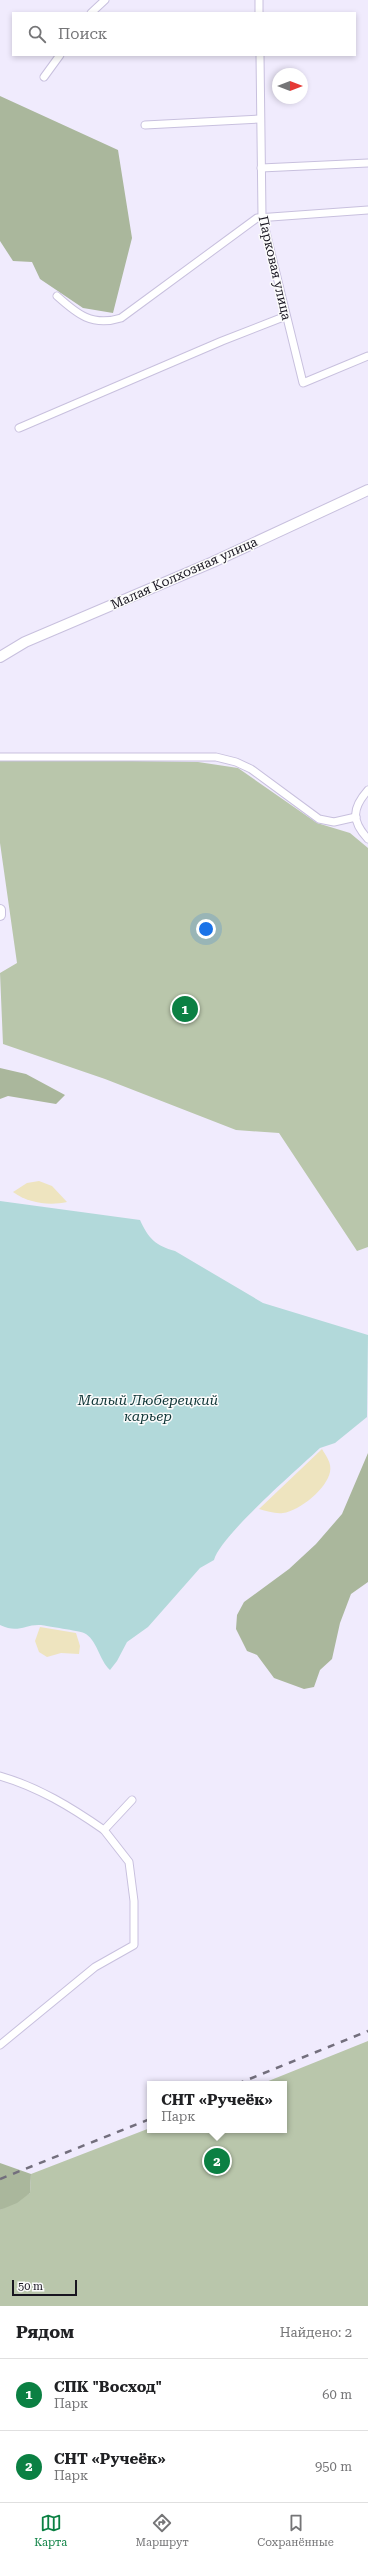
<!DOCTYPE html>
<html lang="ru">
<meta charset="utf-8">
<style>
body{margin:0;font-family:"Roboto Serif",serif;background:#f6f6f6;color:#202124}
.compass{position:absolute;left:272px;top:68px;width:36px;height:36px;border-radius:50%;background:#fff;box-shadow:0 2px 6px #0003;rotate:90deg}
.scale{position:absolute;left:12px;bottom:10px;width:65px;box-sizing:border-box;padding-left:4px;border:2px solid #181520;border-top:0;font-size:11px;line-height:14px;white-space:nowrap;color:#181520;-webkit-text-stroke:3px #fbfbfb;paint-order:stroke}
.you{position:absolute;left:206px;top:929px;width:14px;height:14px;margin:-10px;border:3px solid #fff;border-radius:50%;background:#1a73e8;box-shadow:0 0 0 6px #1a73e833}
.badge{display:grid;place-items:center;width:26px;height:26px;border-radius:50%;background:#0b8043;color:#fff;font-size:13px;font-weight:700}
.pin{position:absolute;translate:-50% -50%;border:2px solid #fff;box-shadow:0 1px 4px #0006}
.popup{position:absolute;left:147px;top:2081px;width:140px;height:52px;box-sizing:border-box;display:grid;place-content:center;border-radius:0px;background:#fff;filter:drop-shadow(0 1px 3px #0005);font-size:13px;white-space:nowrap;color:#757577}
.popup b{font-size:15px;color:#202124}
.popup::after{content:'';position:absolute;left:50%;top:100%;margin-left:-8px;border:8px solid transparent;border-top-color:#fff}
.list{margin:0;padding:0;list-style:none}
h2{display:flex;justify-content:space-between;align-items:center;height:52px;margin:0;padding:0 16px;font-size:17px}
h2 small{font-size:13px;font-weight:400;color:#757577}
.list li{display:grid;grid-template-columns:26px 1fr auto;gap:12px;align-items:center;box-sizing:border-box;height:72px;padding:0 16px;border-top:1px solid #e0e0e0}
.list b{display:block;font-size:15px;white-space:nowrap}
.list p{margin:0;font-size:13px;white-space:nowrap;color:#757577}
.list em{font-size:13px;font-style:normal;color:#757577}
.icon{flex:none;width:22px;height:22px;fill:none;stroke:currentColor;stroke-width:2;stroke-linecap:round;stroke-linejoin:round}
.map{position:relative;flex:none;width:368px;height:2306px;overflow:hidden}
.search{position:absolute;background:#fff;box-shadow:0 2px 6px #0003;left:12px;right:12px;top:12px;height:44px;display:flex;align-items:center;gap:10px;box-sizing:border-box;padding:0 14px;border-radius:0px;color:#757577;font-size:15px}
.sheet{height:196px;background:#fff}
nav{display:flex;justify-content:space-around;align-items:center;box-sizing:border-box;height:56px;border-top:1px solid #e0e0e0;background:#fff;font-size:11px;color:#757577}
nav a{display:grid;justify-items:center;gap:2px}
nav .on{color:#0b8043}
.map>svg:first-child{display:block}
.green{fill:#b9c6ab}
.forest{fill:#aab79c}
.sand{fill:#eee4bf}
.water{fill:#b2d9da}
.lines{fill:none;stroke-linecap:round;stroke-linejoin:round}
.street-casing{stroke:#c8c0de;stroke-width:9}
.secondary-casing{stroke:#c8c0de;stroke-width:12}
.street{stroke:#fff;stroke-width:7}
.secondary{stroke:#fff;stroke-width:10}
.rail{stroke:#736f7d;stroke-width:2.5;stroke-dasharray:7 7;stroke-linecap:butt}
.labels{text-anchor:middle;dominant-baseline:central;stroke-width:3;stroke-linejoin:round;paint-order:stroke}
.street-label{font-size:13px;fill:#181520;stroke:#fbfbfb}
.water-label{font-size:14px;font-style:italic;fill:#0d3435;stroke:#fbfbfb}
</style>
<div class="map">
<svg width="368" height="2306" viewBox="0 0 368 2306">
<rect width="100%" height="100%" fill="#f0ebfd"/>
<g class="green">
<path d="M0 759 198 762 238 768 317 823 350 833 368 848V1247L357 1251 279 1133 236 1130 105 1079 3 1044 0 973 17 963 0 843Z"/>
<path d="M368 2041V2306H0V2210L30 2193 31 2174 150 2128V2130H284V2084H261Z"/>
</g>
<g class="forest">
<path d="M0 96 118 150 132 238 113 313 83 308 40 279 32 262 13 261 0 241Z"/>
<path d="M0 1068 26 1074 65 1095 56 1104 8 1096 0 1099Z"/>
<path d="M368 1453V1582L351 1594 340 1623 332 1659 320 1670 314 1687 304 1689 274 1678 257 1655 247 1651 236 1629 237 1615 244 1602 289 1569 316 1544 342 1514Z"/>
<path d="M0 2163 31 2174 30 2193 17 2203 0 2210Z"/>
</g>
<g class="sand">
<path d="M39 1181 52 1186 67 1202C49 1206 28 1203 13 1192L27 1183Z"/>
<path d="M322 1449C326 1456 332 1463 330 1472 327 1488 300 1511 283 1513 275 1514 267 1511 259 1509Z"/>
<path d="M40 1627 76 1633 80 1646 79 1654 61 1653 47 1657 39 1652 35 1641Z"/>
</g>
<path class="water" d="M0 1201 140 1220C148 1238 156 1246 175 1251L263 1303 368 1335 367 1417 335 1443 320 1448C298 1469 220 1536 214 1560L200 1568 148 1627 127 1642 117 1661 110 1670C99 1660 97 1639 84 1633 79 1631 47 1626 41 1625 24 1624 19 1634 0 1625Z"/>
<g class="lines">
<defs>
<g id="street">
<path d="M259 0V13"/>
<path d="M91 13 105 0"/>
<path d="M260 55 262 216 303 383 368 356"/>
<path d="M44 77 60 55"/>
<path d="M145 125 260 119"/>
<path d="M261 168 368 163"/>
<path d="M57 296C77 314 92 327 121 318L257 218 368 210"/>
<path d="M19 428 222 341 286 316"/>
<path d="M0 757H216L236 762 251 769 319 819 334 822 356 817"/>
<path d="M368 790C352 808 351 821 368 839"/>
<path d="M0 1776C38 1787 71 1807 104 1830"/>
<path d="M0 2045 95 1967 134 1945V1901L129 1862 104 1830 132 1800"/>
</g>
<g id="secondary">
<path d="M0 657 25 642 213 562 368 490"/>
<path d="M0 910V915"/>
</g>
</defs>
<use href="#street" class="street-casing"/>
<use href="#secondary" class="secondary-casing"/>
<use href="#street" class="street"/>
<use href="#secondary" class="secondary"/>
<g class="rail">
<path d="M237 2084 368 2031"/>
<path d="M0 2179 150 2119"/>
</g>
</g>
<g class="labels">
<g class="street-label">
<text transform="translate(275 268) rotate(77)">Парковая улица</text>
<text transform="translate(184 573) rotate(-24)">Малая Колхозная улица</text>
</g>
<g class="water-label">
<text x="148" y="1400">Малый Люберецкий<tspan x="148" dy="16">карьер</tspan></text>
</g>
</g>
</svg>
<svg class="compass" viewBox="-18 -18 36 36"><path d="M0-13l5 13h-10z" fill="#e53935"/><path d="M0 13l5-13h-10z" fill="#757577"/></svg>
<div class="scale">50 m</div>
<div class="you"></div>
<div class="pin badge" style="left:185px;top:1009px">1</div>
<div class="pin badge" style="left:217px;top:2161px">2</div>
<div class="popup"><b>СНТ «Ручеёк»</b>Парк</div>
<div class="search"><svg class="icon" aria-label="search" viewBox="0 0 24 24"><circle cx="10" cy="10" r="6"/><path d="M15 15l6 6"/></svg>Поиск</div>
</div>
<section class="sheet">
<h2>Рядом<small>Найдено: 2</small></h2>
<ul class="list">
<li><span class="badge">1</span><div><b>СПК &quot;Восход&quot;</b><p>Парк</p></div><em>60 m</em></li>
<li><span class="badge">2</span><div><b>СНТ «Ручеёк»</b><p>Парк</p></div><em>950 m</em></li>
</ul>
</section>
<nav>
<a class="on"><svg class="icon" aria-label="map" viewBox="0 0 24 24"><path d="M3 6l6-2 6 2 6-2v14l-6 2-6-2-6 2zM9 4v14M15 6v14"/></svg>Карта</a>
<a><svg class="icon" aria-label="directions" viewBox="0 0 24 24"><path d="M12 3l9 9-9 9-9-9zM9 14v-3h6M13 9l2 2-2 2"/></svg>Маршрут</a>
<a><svg class="icon" aria-label="saved" viewBox="0 0 24 24"><path d="M7 4h10v16l-5-4-5 4z"/></svg>Сохранённые</a>
</nav>
